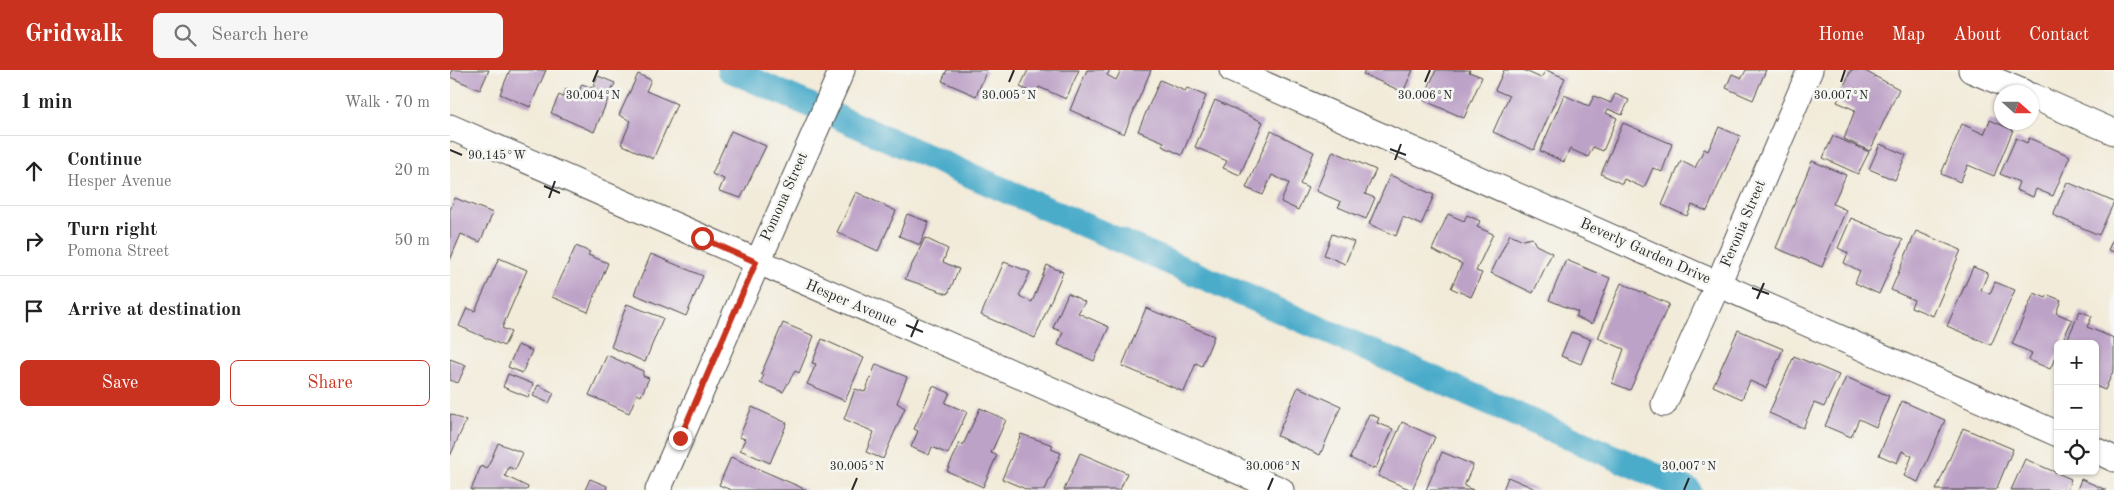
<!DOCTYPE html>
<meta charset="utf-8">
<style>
body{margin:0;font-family:"Old Standard TT",serif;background:#f6f6f6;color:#222}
.controls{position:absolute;right:15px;bottom:15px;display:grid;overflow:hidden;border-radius:8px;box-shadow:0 1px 4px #0004}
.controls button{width:45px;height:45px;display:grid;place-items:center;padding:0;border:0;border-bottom:1px solid #e0e0e0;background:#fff;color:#222;font:25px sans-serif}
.compass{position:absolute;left:1544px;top:15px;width:45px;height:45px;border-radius:50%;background:#fff;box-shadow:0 1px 4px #0004;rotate:111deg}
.stop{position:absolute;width:15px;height:15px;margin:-11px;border:4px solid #c8321e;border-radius:50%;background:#fff}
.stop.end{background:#c8321e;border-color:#fff;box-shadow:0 1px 5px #0008}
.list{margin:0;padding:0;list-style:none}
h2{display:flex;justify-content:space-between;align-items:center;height:65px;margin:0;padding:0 20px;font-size:21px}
h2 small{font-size:16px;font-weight:400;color:#767676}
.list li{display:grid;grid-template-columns:32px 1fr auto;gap:15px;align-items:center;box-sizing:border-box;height:70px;padding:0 20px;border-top:1px solid #e0e0e0}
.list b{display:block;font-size:19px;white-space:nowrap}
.list p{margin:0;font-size:16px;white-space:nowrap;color:#767676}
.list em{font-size:16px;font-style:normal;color:#767676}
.actions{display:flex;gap:10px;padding:15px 20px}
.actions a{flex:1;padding:11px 0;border:1px solid #c8321e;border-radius:8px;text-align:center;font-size:18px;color:#c8321e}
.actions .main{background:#c8321e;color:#fff}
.icon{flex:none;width:28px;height:28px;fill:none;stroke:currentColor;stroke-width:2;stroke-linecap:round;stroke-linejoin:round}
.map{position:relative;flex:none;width:1664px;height:420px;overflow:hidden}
header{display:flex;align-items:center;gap:30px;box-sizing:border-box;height:70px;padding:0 25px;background:#c8321e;color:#fff}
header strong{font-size:24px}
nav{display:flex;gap:28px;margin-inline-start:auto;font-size:18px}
.search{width:350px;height:45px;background:#f6f6f6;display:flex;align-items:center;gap:12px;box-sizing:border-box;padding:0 18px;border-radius:8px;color:#767676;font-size:19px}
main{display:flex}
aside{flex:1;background:#fff}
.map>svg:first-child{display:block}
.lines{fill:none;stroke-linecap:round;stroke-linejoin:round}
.canal{stroke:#4bacca;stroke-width:25}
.building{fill:#bda2c7}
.minor-casing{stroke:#494845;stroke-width:27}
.minor{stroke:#fff;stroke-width:25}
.route{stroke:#c8321e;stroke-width:6}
.ticks{fill:none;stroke:#2b2b2b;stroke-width:2}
.labels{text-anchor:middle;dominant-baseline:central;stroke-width:5;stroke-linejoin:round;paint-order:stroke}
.street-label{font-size:15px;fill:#2b2b2b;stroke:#f6f6f2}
.ticks-label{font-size:12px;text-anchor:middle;fill:#2b2b2b;stroke:#f6f6f2;stroke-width:5;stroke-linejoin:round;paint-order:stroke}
</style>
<header>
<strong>Gridwalk</strong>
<div class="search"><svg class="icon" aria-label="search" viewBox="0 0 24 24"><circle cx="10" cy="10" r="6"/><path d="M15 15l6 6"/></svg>Search here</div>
<nav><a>Home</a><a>Map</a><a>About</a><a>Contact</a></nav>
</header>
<main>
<aside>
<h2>1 min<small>Walk · 70 m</small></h2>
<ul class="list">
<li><svg class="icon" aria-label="ahead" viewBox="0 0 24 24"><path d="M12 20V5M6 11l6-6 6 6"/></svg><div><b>Continue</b><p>Hesper Avenue</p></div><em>20 m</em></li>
<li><svg class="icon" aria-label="right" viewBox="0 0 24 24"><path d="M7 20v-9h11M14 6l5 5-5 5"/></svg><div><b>Turn right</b><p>Pomona Street</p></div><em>50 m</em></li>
<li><svg class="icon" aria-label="arrive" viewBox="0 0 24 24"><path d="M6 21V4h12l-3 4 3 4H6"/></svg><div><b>Arrive at destination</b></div></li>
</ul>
<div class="actions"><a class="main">Save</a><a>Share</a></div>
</aside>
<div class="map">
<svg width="1664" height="420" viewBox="0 0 1664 420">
<rect width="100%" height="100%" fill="#f6f6f2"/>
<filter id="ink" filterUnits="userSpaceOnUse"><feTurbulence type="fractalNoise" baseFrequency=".02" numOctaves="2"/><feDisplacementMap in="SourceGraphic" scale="10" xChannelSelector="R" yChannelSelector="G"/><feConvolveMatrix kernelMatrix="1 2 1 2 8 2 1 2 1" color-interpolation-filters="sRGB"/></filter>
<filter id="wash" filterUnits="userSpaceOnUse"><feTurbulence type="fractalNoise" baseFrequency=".0096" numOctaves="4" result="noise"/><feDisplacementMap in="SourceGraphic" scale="20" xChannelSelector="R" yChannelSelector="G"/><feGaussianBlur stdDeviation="1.12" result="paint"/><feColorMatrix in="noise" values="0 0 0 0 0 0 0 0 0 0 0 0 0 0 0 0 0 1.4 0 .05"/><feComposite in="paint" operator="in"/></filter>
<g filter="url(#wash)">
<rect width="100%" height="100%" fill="#f2ebd9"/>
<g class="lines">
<path class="canal" d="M280 0 1239 420"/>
</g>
<g id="blocks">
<g class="building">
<path d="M2 0H39L30 20 0 7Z"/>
<path d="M60 0H96L80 37 50 24Z"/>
<path d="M497 0H537L526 26 492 11Z"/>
<path d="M578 0H629L616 29 589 17 586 24 570 17Z"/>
<path d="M637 0H660L657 5 666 10 671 0H701L674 64 620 40Z"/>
<path d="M915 0H963L953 22 913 4Z"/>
<path d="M986 0H1020L1019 2 1032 7 1014 48 973 30Z"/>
<path d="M1054 0H1073L1091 8 1096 0 1115 8 1084 80 1043 62 1059 26 1045 20Z"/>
<path d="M1296 0H1316L1303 30 1276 18 1282 4 1292 8Z"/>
<path d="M1401 0H1413L1449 19 1420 81 1394 69 1405 40 1387 32Z"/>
<path d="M188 4 201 10 196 21 227 34 203 89 171 74 181 51 169 45Z"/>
<path d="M148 6 165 13 144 62 101 43 109 25 113 27 116 19 128 24 132 14 143 18Z"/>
<path d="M710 10 735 21 737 18 756 26 732 85 712 76 714 72 688 61Z"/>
<path d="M1165 24 1179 30 1172 45 1158 39 1156 43 1167 48 1153 81 1143 77 1138 87 1120 79 1114 92 1090 81 1114 25 1139 36 1144 26 1161 33Z"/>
<path d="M765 30 813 52 790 105 773 98 777 91 745 77Z"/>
<path d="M1540 50 1563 60 1544 106 1518 95 1510 112 1491 104 1512 54 1534 64Z"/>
<path d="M1173 53 1222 74 1212 102 1203 98 1194 118 1174 109 1172 114 1151 104Z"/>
<path d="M1269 57 1290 66 1257 141 1242 135 1237 146 1212 135 1231 91 1245 98 1254 79 1258 81Z"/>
<path d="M281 61 316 76 291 128 269 121 274 109 262 104Z"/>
<path d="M821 61 864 82 850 114 858 118 848 140 831 132 839 113 822 105 813 125 796 118Z"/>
<path d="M1383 66 1419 82 1408 104 1373 88Z"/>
<path d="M1566 68 1577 73 1579 68 1620 86 1603 126 1586 119 1583 127 1566 120 1569 112 1550 104Z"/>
<path d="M1430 74 1456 85 1445 110 1419 99Z"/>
<path d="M883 81 926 100 915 124 925 128 916 149 888 137 891 132 866 121Z"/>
<path d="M1362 91 1396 105 1383 134 1396 140 1372 197 1326 178Z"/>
<path d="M940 105 984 125 971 155 953 147 946 166 919 154Z"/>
<path d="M1617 112 1664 132 1649 165 1603 145Z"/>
<path d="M406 122 446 141 428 181 387 162Z"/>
<path d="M5 128 43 143 30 172 11 164 0 190V140Z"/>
<path d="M457 144 479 152 470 175 449 166Z"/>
<path d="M998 144 1014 151 1017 145 1030 151 1027 157 1043 164 1026 201 1032 203 1021 227 1001 218 1012 194 982 180Z"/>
<path d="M1401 148 1453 170 1429 224 1405 213 1410 201 1394 193 1398 183 1388 178Z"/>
<path d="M1466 161 1511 180 1483 246 1461 237 1464 230 1441 220Z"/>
<path d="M882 164 904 172 895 194 874 185Z"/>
<path d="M1060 164 1073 170 1082 168 1086 175 1102 183 1083 223 1041 203Z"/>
<path d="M1664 167V182L1658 180Z"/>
<path d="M475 168 498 179 493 192 509 199 498 224 455 209Z"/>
<path d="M126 176 140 182 138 185 158 193 138 242 102 227Z"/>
<path d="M201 184 253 206 236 246 184 224Z"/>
<path d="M49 188 77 200 52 258 61 262 54 276 9 256 17 238 25 241Z"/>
<path d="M1116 190 1160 208 1142 254 1126 247 1128 242 1099 230Z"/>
<path d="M554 192 580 202 569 226 582 232 597 195 613 202 585 268 531 245Z"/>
<path d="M1523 197 1538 203 1531 220 1540 224 1545 212 1565 220 1541 275 1497 256Z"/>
<path d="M1171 213 1219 234 1180 320 1162 313 1174 279 1148 268Z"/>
<path d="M618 223 635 232 628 243 659 257 644 291 608 275 613 262 603 258Z"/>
<path d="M1584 223 1596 228 1598 225 1611 230 1606 243 1622 250 1611 274H1608V282L1600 299 1579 290 1582 283 1562 274Z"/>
<path d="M177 234 213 248 195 292 161 277Z"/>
<path d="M696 238 764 266 752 296 746 293 734 322 672 296Z"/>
<path d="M1630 241 1642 246 1637 257 1664 268V299L1655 320 1645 316V274H1625L1617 270Z"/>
<path d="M333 253 364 266 349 303 345 301 333 322 310 313 314 305 311 304Z"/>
<path d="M1288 260 1333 279 1316 318 1300 311 1292 329 1263 316Z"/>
<path d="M1121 262 1141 269 1131 294 1111 286Z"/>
<path d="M372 269 414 288 395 331 357 314 366 294 362 293Z"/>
<path d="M68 275 82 281 72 303 58 297Z"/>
<path d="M157 285 193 301V306L199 308 191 326 187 324 179 343 139 325Z"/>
<path d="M1344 286 1389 305 1374 337 1364 333 1353 358 1319 343Z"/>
<path d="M0 289 16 295 8 313 0 310Z"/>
<path d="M426 294 457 307 447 333 455 338 433 389 416 382 424 362 394 349 405 319 415 322Z"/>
<path d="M58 304 83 314 78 327 53 317Z"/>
<path d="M1396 307 1439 326 1426 357 1409 349 1401 367 1375 356Z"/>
<path d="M88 315 104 323 99 333 83 326Z"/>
<path d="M483 316 500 323 495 333 517 342 498 384 482 377 479 385 461 377 468 361 464 359Z"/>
<path d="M848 317 891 336 870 385 827 366Z"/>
<path d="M1452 331 1495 350 1468 412 1454 406 1462 386 1452 381 1447 393 1429 385Z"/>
<path d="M302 337 337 353 320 393 290 380 295 369 289 367Z"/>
<path d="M530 338 556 350 541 383 547 385 533 417 497 401 510 373 513 375Z"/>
<path d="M0 344 16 351 0 386Z"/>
<path d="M919 344 929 348 927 353 943 359 926 398 923 397 922 399 900 388Z"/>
<path d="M952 352 985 367 962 420 928 406Z"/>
<path d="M1513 358 1563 379 1546 420H1486Z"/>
<path d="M571 364 603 375 601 379 611 383 595 420H578L552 409Z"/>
<path d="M48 373 73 383 65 400 59 397 55 406 78 417 77 420H21L31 396 37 399Z"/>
<path d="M992 382 1023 395 1014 416 1023 420H976Z"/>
<path d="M630 383 677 403 670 420H614Z"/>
<path d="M281 387 348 416 356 420H281L269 415Z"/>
<path d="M1575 389 1621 409 1617 420H1561Z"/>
<path d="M1058 407 1088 420H1053Z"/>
<path d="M140 409 157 416 156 420H135Z"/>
<path d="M1631 409 1656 420H1627Z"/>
</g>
</g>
</g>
<g filter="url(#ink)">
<use href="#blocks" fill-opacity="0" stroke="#494845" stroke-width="1"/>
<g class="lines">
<defs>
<g id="minor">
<path d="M782 0 1608 364"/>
<path d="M1521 0 1573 22"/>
<path d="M1582 26 1664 62"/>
<path d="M0 57 831 420"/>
<path d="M1214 334 1268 214 1360 0"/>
<path d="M1645 380 1664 389"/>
<path d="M208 420 392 0"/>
</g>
</defs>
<use href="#minor" class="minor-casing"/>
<use href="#minor" class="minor"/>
</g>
</g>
<g class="lines" filter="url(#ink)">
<path class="route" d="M230 368 306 192 252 168"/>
</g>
<path class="ticks" d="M143 12 148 0M559 12 564 0M975 12 980 0M1391 12 1395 0M940 79 956 85M0 80 12 85M945 90 951 74M94 116 110 123M99 128 105 111M1302 218 1319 224M1307 229 1314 213M456 255 473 262M461 267 468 250M402 420 407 408M818 420 823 408M1234 420 1239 408"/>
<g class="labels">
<g class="street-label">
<text transform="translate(335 127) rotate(-66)">Pomona Street</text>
<text transform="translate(1294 154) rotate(-67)">Feronia Street</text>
<text transform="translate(1195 182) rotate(24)">Beverly Garden Drive</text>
<text transform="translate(401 234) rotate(23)">Hesper Avenue</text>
</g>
</g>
<g class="ticks-label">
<text x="143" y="29">30.004°N</text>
<text x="559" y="29">30.005°N</text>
<text x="975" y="29">30.006°N</text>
<text x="1391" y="29">30.007°N</text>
<text x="47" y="89">90.145°W</text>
<text x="407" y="400">30.005°N</text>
<text x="823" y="400">30.006°N</text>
<text x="1239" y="400">30.007°N</text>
</g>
</svg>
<div class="controls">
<button>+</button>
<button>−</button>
<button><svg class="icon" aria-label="locate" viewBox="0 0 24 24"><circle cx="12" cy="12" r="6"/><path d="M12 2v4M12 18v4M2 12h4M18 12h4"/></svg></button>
</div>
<svg class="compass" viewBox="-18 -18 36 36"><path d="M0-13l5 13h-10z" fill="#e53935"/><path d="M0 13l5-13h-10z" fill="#767676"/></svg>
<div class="stop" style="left:252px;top:168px"></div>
<div class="stop end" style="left:230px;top:368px"></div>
</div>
</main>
